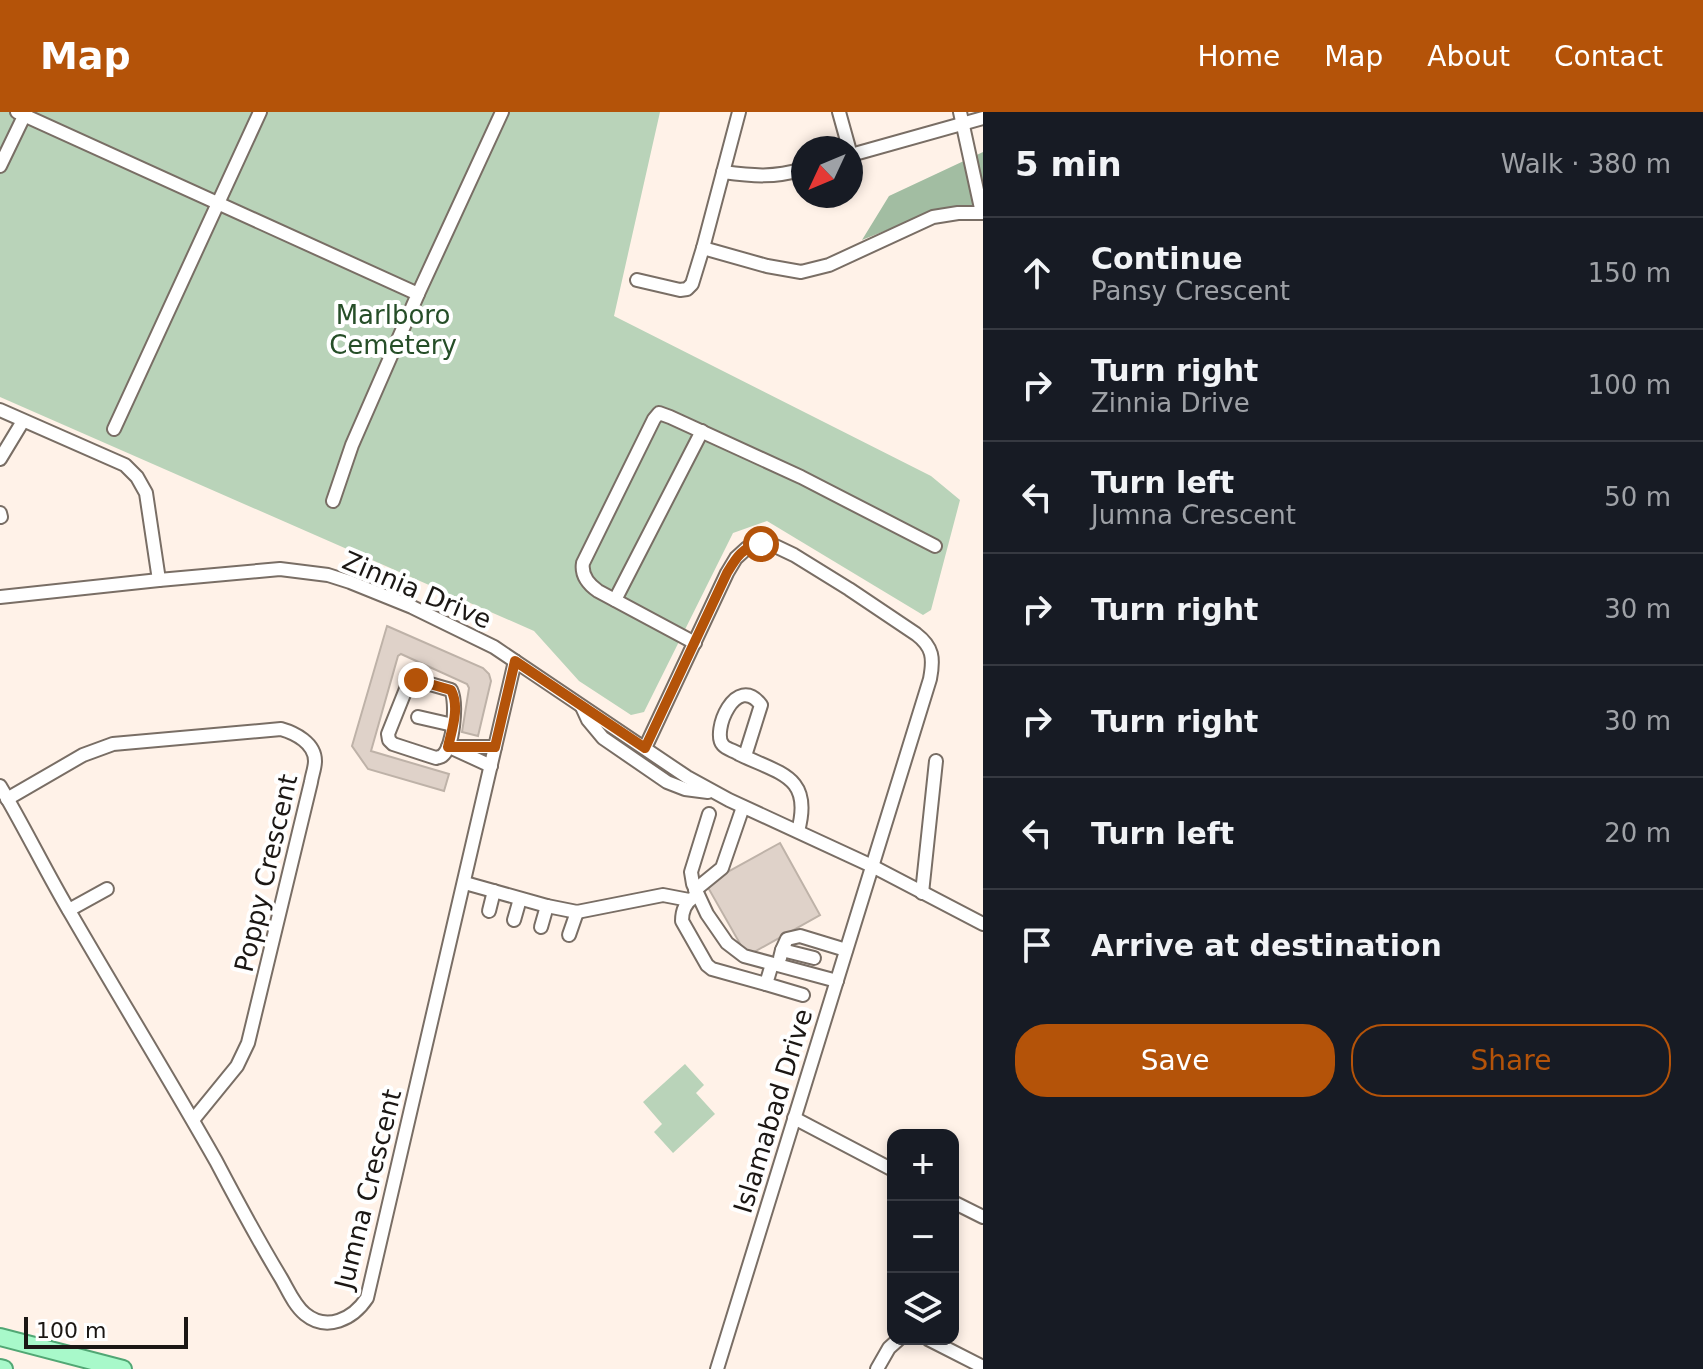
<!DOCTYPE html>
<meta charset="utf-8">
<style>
body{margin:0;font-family:"DejaVu Sans",sans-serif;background:#242831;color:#f1f3f6}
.controls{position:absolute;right:24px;bottom:24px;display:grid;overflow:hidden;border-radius:16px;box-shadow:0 4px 12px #0003}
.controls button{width:72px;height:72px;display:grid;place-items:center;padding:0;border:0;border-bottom:2px solid #363941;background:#171b24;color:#f1f3f6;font:40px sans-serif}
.compass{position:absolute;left:791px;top:24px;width:72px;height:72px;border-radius:50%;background:#171b24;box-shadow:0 4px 12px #0003;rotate:226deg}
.scale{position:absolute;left:24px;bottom:20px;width:164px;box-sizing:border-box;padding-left:8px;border:4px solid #1b1714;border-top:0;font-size:22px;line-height:28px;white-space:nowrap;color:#1b1714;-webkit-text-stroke:6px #fff;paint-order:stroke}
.stop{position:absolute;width:24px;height:24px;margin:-18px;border:6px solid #b45309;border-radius:50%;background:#fff}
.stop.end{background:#b45309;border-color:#fff;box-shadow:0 2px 8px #0008}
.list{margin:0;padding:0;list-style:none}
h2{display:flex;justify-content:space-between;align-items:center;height:104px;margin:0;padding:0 32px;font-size:34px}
h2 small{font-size:26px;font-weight:400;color:#9ea1a6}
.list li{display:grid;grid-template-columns:52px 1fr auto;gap:24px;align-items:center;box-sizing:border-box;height:112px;padding:0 32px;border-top:2px solid #363941}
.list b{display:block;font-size:30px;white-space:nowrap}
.list p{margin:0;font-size:26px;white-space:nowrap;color:#9ea1a6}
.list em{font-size:26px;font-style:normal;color:#9ea1a6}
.actions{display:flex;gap:16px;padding:24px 32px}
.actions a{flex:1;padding:18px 0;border:2px solid #b45309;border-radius:32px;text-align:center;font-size:28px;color:#b45309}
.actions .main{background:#b45309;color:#fff}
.icon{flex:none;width:44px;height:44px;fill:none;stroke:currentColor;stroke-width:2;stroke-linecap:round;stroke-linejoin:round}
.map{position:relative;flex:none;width:983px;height:1257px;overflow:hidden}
header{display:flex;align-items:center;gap:48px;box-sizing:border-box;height:112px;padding:0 40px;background:#b45309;color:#fff}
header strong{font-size:38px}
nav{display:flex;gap:44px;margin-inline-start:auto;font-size:28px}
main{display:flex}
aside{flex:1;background:#171b24}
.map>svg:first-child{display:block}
.green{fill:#b9d3b9}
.forest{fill:#a2bda2}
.building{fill:#dfd2c9;stroke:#beb2a8;stroke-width:2}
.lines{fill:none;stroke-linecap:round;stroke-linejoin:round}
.minor-casing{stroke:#796e65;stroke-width:16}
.major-casing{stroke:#51a774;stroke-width:20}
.minor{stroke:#fff;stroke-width:12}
.major{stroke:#a8f9ca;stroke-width:16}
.route{stroke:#b45309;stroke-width:10}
.labels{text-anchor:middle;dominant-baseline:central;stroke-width:8;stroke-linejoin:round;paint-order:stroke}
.park-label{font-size:26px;fill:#264e28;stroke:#fff}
.street-label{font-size:26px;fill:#1b1714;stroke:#fff}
</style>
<header>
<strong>Map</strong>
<nav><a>Home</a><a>Map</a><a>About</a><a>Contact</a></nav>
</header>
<main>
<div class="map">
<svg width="983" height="1257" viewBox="0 0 983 1257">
<rect width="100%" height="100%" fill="#fff2e8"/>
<g class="green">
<path d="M0 0H660L614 204 931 364 960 388 931 498 923 503 767 409 733 421 644 600 631 603 579 569 534 519 0 285Z"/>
<path d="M685 952 704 973 696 981 715 1002 673 1041 654 1020 662 1012 643 990Z"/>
</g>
<path class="forest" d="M983 40V101L932 100 862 128 889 84Z"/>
<g class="building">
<path d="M387 514 483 556 489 562 491 569 478 624 462 620 469 576 467 572 401 542 398 544 371 639 449 662 444 679 368 657 352 634Z"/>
<path d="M780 731 820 803 747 844 706 772Z"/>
</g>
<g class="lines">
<defs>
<g id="minor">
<path d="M17 0 418 182 352 333 333 389"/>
<path d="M839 0 849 36"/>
<path d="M960 0 982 101"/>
<path d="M851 43 983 6"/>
<path d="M0 54 26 0"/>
<path d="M723 60C753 64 774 66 803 57"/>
<path d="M703 136 767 154 801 160 829 153 933 105 958 101H983"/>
<path d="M637 168 680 178 687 177 692 172 703 136 739 0"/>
<path d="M418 182 502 0"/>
<path d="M0 298 125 353 137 365 146 381 159 468"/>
<path d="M114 317 260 0"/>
<path d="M0 347 23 309"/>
<path d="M0 401 1 405"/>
<path d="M0 485 159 468 280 457 328 463 350 470 412 495 494 535 687 665 729 688 872 754 983 812"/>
<path d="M615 488 702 319"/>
<path d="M695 531 598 479C588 472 581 463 583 451L654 307 659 301 670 305 801 365 935 434"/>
<path d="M416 568 451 578C457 590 454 635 442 644 441 645 438 645 436 646L393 632 389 628 388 622 408 572Z"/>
<path d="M582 595 588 608 603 626 667 670 685 677 708 680"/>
<path d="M418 605 453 613"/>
<path d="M448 635H495"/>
<path d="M645 636 727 461 736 446 747 436 761 432 773 433 794 443 849 477 916 522C933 535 934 546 930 567L717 1257"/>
<path d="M454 637 491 654"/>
<path d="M745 644 761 593C736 560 711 620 723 633 726 637 735 639 739 642 780 662 813 664 798 719"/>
<path d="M0 674C25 716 46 760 71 802 119 885 169 966 216 1049 237 1089 258 1128 281 1166 288 1178 294 1193 305 1202 327 1220 353 1207 367 1186L515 549"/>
<path d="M7 687 83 643 113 632 281 617C295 621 315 631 315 649 315 656 312 663 311 670L248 931 237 954 193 1008"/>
<path d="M709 702 691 760 693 772 707 802 727 831 744 844 837 869"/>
<path d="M465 771 547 794 577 800 663 783 689 788"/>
<path d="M695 778 722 756 743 695"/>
<path d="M922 781 936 649"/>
<path d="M693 786C685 791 682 800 682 809L707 853 712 857 766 872"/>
<path d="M69 798 107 777"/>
<path d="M489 799 494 779"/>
<path d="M514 808 520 787"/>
<path d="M541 815 547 794"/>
<path d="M569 823 577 800"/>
<path d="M782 838 787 827 800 824 846 838"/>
<path d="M780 846 782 838 814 846"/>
<path d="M772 852 766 872 803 883"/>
<path d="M794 1006 893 1058"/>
<path d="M953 1090 983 1105"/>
<path d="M928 1227 983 1255"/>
<path d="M877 1257 889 1236 899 1227"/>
</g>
<g id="major">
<path d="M0 1225 123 1257"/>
<path d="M0 1256 4 1257"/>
</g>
</defs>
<use href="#minor" class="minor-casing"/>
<use href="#major" class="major-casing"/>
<use href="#minor" class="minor"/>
<use href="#major" class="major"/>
</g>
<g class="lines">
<path class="route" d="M416 568 451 578C460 595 452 617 448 635H495L515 549 645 636 727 461C736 446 742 435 761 432"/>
</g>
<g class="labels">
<g class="park-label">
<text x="393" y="203">Marlboro<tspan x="393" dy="30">Cemetery</tspan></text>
</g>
<g class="street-label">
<text transform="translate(417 478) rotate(23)">Zinnia Drive</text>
<text transform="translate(266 761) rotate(-77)">Poppy Crescent</text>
<text transform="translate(773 999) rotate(-73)">Islamabad Drive</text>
<text transform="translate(368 1077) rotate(-76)">Jumna Crescent</text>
</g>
</g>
</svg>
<div class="controls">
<button>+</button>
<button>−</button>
<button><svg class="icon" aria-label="layers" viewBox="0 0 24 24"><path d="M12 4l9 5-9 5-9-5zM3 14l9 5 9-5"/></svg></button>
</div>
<svg class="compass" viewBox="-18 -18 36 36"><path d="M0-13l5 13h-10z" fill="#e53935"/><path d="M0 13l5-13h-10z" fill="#9ea1a6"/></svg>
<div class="scale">100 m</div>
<div class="stop" style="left:761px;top:432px"></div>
<div class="stop end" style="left:416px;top:568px"></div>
</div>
<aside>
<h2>5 min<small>Walk · 380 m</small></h2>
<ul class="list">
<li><svg class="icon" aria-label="ahead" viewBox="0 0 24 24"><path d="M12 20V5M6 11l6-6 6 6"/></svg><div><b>Continue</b><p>Pansy Crescent</p></div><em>150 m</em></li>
<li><svg class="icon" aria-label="right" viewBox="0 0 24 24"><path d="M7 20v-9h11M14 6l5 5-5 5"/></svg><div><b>Turn right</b><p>Zinnia Drive</p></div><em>100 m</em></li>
<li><svg class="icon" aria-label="left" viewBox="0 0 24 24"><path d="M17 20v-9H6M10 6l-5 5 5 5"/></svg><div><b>Turn left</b><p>Jumna Crescent</p></div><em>50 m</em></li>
<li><svg class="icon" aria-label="right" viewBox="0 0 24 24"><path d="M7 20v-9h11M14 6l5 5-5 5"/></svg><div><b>Turn right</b></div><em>30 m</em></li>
<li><svg class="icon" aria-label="right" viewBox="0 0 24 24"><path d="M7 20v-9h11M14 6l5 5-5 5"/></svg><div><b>Turn right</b></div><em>30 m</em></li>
<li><svg class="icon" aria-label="left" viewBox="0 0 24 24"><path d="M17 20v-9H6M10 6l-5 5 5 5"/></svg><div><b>Turn left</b></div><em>20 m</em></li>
<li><svg class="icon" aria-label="arrive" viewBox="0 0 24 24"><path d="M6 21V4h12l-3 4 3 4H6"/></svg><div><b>Arrive at destination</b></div></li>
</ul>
<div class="actions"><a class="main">Save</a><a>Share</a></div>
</aside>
</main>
